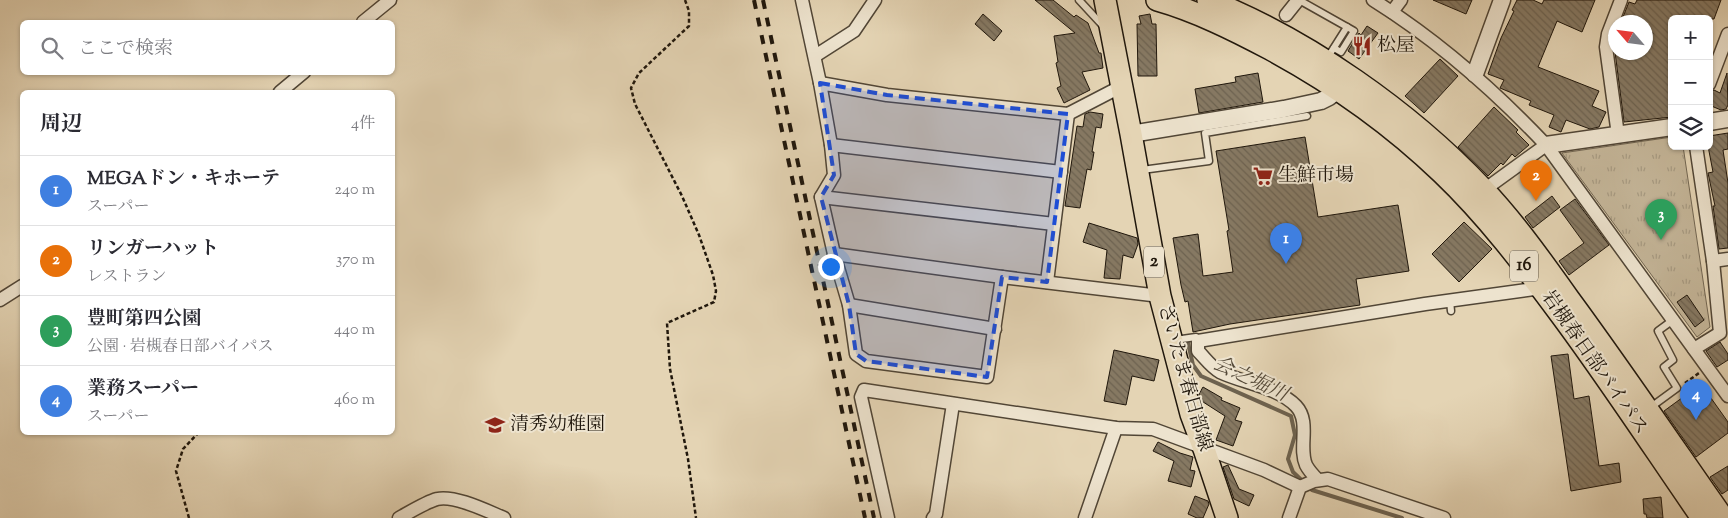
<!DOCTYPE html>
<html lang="ja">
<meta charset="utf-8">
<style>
body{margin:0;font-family:"Sorts Mill Goudy","Noto Serif JP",serif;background:#f7f7f7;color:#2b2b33}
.controls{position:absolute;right:15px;top:15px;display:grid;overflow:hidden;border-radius:8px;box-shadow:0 1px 4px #0004}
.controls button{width:45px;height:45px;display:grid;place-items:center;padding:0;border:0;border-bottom:1px solid #e1e1e2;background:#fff;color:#2b2b33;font:25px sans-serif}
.compass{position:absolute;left:1608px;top:15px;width:45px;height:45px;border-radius:50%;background:#fff;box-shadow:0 1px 4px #0004;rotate:298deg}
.you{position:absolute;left:830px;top:266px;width:18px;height:18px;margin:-12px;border:4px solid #fff;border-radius:50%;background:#1a73e8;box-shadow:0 0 0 8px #1a73e833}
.badge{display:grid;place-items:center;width:32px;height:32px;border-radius:50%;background:#8f2418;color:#fff;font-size:16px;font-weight:700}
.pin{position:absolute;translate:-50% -41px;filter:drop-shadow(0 1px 2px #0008)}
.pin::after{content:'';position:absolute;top:26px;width:18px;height:15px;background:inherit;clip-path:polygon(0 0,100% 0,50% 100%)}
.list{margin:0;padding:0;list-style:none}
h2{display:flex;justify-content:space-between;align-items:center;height:65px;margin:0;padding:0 20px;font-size:21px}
h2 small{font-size:16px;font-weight:400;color:#7c7c81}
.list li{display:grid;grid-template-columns:32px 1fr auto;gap:15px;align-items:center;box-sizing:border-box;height:70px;padding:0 20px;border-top:1px solid #e1e1e2}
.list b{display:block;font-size:19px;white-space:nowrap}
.list p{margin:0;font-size:16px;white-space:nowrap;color:#7c7c81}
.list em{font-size:16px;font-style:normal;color:#7c7c81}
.icon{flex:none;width:28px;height:28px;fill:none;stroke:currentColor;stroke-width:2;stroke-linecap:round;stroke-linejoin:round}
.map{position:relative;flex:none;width:1728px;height:518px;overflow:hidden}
.search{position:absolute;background:#fff;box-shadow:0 1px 4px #0004;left:20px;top:20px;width:375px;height:55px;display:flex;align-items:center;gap:12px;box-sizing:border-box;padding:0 18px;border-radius:8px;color:#7c7c81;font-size:19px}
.panel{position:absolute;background:#fff;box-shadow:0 1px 4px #0004;left:20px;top:90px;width:375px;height:345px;border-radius:8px}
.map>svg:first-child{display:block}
.park{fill:url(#park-tufts);stroke:#726652}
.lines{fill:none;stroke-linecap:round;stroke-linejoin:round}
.stream{stroke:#6d624f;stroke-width:4}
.building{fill:url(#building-back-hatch);stroke:#20170c}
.service-casing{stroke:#514636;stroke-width:9}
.minor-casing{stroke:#514636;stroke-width:15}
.tertiary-casing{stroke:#514636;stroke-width:19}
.primary-casing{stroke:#20170c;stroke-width:24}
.trunk-casing{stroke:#20170c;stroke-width:24}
.path{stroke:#20170c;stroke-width:2.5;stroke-dasharray:4 2.5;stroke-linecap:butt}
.service{stroke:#ede3ce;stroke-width:6}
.minor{stroke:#ede3ce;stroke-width:12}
.tertiary{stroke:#ede3ce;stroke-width:16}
.primary{stroke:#e4d4b4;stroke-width:21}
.trunk{stroke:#e4d4b4;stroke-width:21}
.rail{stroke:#20170c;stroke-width:4;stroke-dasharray:9 9;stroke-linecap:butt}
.marked{fill:#1d4ed8;fill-opacity:0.2;stroke:#1d4ed8;stroke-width:4;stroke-dasharray:10 6;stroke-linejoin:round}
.labels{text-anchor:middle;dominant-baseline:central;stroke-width:4;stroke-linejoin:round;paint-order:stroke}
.shield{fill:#ede3ce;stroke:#5e5446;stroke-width:1}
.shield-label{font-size:18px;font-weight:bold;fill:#20170c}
.poi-label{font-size:19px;fill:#20170c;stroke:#ede3ce;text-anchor:start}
.street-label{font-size:19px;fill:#20170c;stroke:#ede3ce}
.water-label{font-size:20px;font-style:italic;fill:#544938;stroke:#ede3ce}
</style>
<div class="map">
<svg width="1728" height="518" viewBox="0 0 1728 518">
<defs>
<pattern id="park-tufts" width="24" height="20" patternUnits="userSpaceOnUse" patternTransform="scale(1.25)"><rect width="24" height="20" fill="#c3b497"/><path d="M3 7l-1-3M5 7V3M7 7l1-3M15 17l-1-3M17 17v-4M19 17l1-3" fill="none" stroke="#a79a81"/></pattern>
<pattern id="building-back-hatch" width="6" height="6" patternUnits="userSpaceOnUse" patternTransform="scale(1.25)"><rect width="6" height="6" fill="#867963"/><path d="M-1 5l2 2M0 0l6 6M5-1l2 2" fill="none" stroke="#6d6250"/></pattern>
</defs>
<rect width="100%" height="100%" fill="#e4d4b4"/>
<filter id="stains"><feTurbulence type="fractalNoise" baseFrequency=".004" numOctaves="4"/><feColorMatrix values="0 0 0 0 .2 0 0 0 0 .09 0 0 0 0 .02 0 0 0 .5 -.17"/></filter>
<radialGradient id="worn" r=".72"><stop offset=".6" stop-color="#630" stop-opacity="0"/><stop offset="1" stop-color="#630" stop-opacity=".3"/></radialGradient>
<path class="park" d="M1672 137V146H1683L1710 327 1697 337 1562 153Z"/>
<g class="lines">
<path class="stream" d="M1188 343 1193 365 1201 376 1291 416 1295 435 1288 459 1293 472 1312 490 1402 518"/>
</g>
<g class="building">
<path d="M1035 0H1053L1074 17 1076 15 1088 23 1099 53H1101L1103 68 1082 72 1090 90 1064 103 1057 88 1061 86 1056 63 1058 62 1054 36 1075 33Z"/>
<path d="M1433 0H1472L1466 14Z"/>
<path d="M1517 0H1533L1542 4 1544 0H1595L1582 32 1557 21 1538 67 1599 91 1592 106 1606 112 1599 127 1590 129 1566 120 1561 132 1549 127 1554 115 1529 105 1531 101 1500 88 1504 80 1488 74 1501 38 1514 11 1512 10Z"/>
<path d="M1637 0H1721L1714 19H1672V117L1624 122 1615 52H1646V49L1653 33 1646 30V22H1621L1629 2 1635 4Z"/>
<path d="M983 14 1002 31 994 41 975 24Z"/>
<path d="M1150 14 1152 24H1156L1157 76H1138L1137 24H1141L1139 16Z"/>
<path d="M1367 26 1378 33 1359 59 1348 51 1359 33 1361 35Z"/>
<path d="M1440 59 1458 76 1424 113 1405 96Z"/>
<path d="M1258 73 1263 102 1199 113 1195 89 1236 82 1235 77Z"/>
<path d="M1727 73 1728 105 1726 109 1721 110 1709 105V98L1712 91 1714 90 1720 93Z"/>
<path d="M1494 107 1518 130 1516 132 1529 145 1515 157 1512 154 1503 165 1501 163 1488 176 1458 147Z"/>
<path d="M1090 112 1103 114 1101 128 1096 127 1092 152H1094L1091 170 1087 169 1080 208 1065 206 1077 126 1083 127 1085 114Z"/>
<path d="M1728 133V149L1723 150 1728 183V248L1719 249 1713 206H1715L1708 173 1713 172 1708 146H1709V136Z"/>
<path d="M1305 137 1318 217 1398 205 1409 271 1356 279 1360 305 1230 324 1193 332 1188 301 1185 302 1181 285 1173 238 1198 234 1203 276 1233 272 1227 231 1229 230 1216 151Z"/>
<path d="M1552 196 1560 207 1533 228 1525 217Z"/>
<path d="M1575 199 1609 245 1569 275 1559 261 1584 243 1560 210Z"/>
<path d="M1464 222 1492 249 1459 282 1432 254Z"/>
<path d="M1089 223 1137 238 1138 244 1133 258 1123 255 1120 279 1104 278 1107 250 1083 242Z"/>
<path d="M1687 295 1704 320 1695 327 1677 302Z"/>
<path d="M1720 342 1728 354V360L1717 367 1706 351Z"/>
<path d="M1114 350 1159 360 1154 381 1132 376 1126 405 1104 401Z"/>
<path d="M1568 354 1574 399 1589 396 1599 466 1619 463 1621 482 1571 491 1551 356Z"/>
<path d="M1701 384 1728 422V433L1696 457 1664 411Z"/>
<path d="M1203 387 1222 398 1221 400 1240 408 1235 420 1242 422 1233 446 1216 440 1225 416 1200 400 1199 394Z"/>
<path d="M1158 442 1180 453 1193 457 1190 470 1195 471 1191 487 1168 481 1174 461 1153 451Z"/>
<path d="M1228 465 1239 489 1254 495 1249 506 1234 499 1223 467Z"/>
<path d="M1728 466V490L1722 494 1710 477Z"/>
<path d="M1195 496 1208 501 1209 504 1203 518H1197L1188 514Z"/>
<path d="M1661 497 1663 518H1647L1646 514H1644L1643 499Z"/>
</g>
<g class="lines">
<defs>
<g id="service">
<path d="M1079 0 1104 27"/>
<path d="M1299 0 1347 27 1328 57"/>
<path d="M1334 48 1341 52 1354 31 1347 27"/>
<path d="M1142 170 1209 161 1205 133 1307 116"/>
<path d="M1450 301 1451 311"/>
<path d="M1175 340 1196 337 1198 340"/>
<path d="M1651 407 1677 388 1664 367 1673 360 1658 331 1673 320"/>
</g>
<g id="minor">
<path d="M802 0 820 83"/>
<path d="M1373 0C1437 40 1494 90 1546 145L1728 396"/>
<path d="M1392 12 1401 0"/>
<path d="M1286 15 1298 0"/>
<path d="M363 22 390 0"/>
<path d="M815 56 854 31 875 0"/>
<path d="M1709 84 1728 34"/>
<path d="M280 92 304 72"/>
<path d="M1618 135 1606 47 1608 34 1621 0"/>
<path d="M831 145 1061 172"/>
<path d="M1484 190 1546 145"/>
<path d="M821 197 1054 224"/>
<path d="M834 254 1002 277 1160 296"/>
<path d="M1713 261 1728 259"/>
<path d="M1002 277 987 377 866 361 856 354 849 305 834 254 821 197 834 175 831 145 820 83 887 95 1068 114 1122 86"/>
<path d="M1047 282 1068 114"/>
<path d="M0 300 22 286"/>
<path d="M849 305 995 329"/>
<path d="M1694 349 1720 333 1713 261 1696 146"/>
<path d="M1318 480C1314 476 1309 471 1306 465 1298 447 1311 422 1296 406 1278 387 1243 383 1220 372 1211 367 1205 358 1198 351V341L1425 304 1541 288"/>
<path d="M399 518C410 512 426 502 437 499 455 495 487 511 504 518"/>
<path d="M888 518 861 397 864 390 1116 428 1153 429 1264 470 1300 487"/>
<path d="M933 518 936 514 953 404"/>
<path d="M1085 518 1116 428"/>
<path d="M1289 518 1300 487 1314 481 1328 479 1444 518"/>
</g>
<g id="tertiary">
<path d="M1475 74 1502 0"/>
<path d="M1709 122 1728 119"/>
<path d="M1131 134 1284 109 1321 101 1329 97 1339 89"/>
<path d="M1546 145 1672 127"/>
</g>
<path id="primary" d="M1105 0 1131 134 1160 296 1191 414 1204 449 1227 518"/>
<g id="trunk">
<path d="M1157 0C1196 11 1234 30 1270 49 1333 83 1391 124 1442 173 1487 216 1524 265 1561 315 1610 381 1655 450 1702 518"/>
<path d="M1208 0C1308 40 1409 111 1483 189 1515 223 1542 261 1569 299 1622 371 1672 445 1723 518"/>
</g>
</defs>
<use href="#service" class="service-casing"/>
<use href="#minor" class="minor-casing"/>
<use href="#tertiary" class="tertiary-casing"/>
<use href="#primary" class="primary-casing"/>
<use href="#trunk" class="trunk-casing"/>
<g class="path">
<path d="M685 0 689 11V26L639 73 631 88 635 104 682 196 699 235 713 275 716 291 714 302 667 323 670 369 688 459 696 518"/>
<path d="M1685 383 1699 373"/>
<path d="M189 518 176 471 183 449 199 432"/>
</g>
<use href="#service" class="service"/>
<use href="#minor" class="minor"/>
<use href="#tertiary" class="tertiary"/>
<use href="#primary" class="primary"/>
<use href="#trunk" class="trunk"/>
<g class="rail">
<path d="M754 0 865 518"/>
<path d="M763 0 874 518"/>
</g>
</g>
<path class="marked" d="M820 83 887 95 1068 114 1047 282 1002 277 987 377 866 361 856 354 849 305 821 197 834 175Z"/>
<defs>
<symbol id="restaurant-bare" viewBox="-9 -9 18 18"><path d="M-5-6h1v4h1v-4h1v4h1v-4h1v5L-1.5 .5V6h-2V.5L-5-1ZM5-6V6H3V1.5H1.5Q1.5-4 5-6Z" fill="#8f2418" stroke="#ede3ce" stroke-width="2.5" paint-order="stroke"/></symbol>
<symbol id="supermarket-bare" viewBox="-9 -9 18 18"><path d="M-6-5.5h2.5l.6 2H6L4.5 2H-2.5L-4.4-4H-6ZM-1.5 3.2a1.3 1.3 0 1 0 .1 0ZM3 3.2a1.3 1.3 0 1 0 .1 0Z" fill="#8f2418" stroke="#ede3ce" stroke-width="2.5" paint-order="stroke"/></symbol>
<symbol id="school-bare" viewBox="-9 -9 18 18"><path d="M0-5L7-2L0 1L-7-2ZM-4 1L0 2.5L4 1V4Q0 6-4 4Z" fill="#8f2418" stroke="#ede3ce" stroke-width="2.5" paint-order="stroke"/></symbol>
</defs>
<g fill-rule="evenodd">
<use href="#restaurant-bare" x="1348" y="32" width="28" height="28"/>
<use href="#supermarket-bare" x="1249" y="162" width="28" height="28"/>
<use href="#school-bare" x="481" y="411" width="28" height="28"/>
</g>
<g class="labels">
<g class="shield">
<rect x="1144" y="246.5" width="20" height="31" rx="4"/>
<rect x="1510" y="250.5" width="28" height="31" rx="4"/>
</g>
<g class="shield-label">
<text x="1154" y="262">2</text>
<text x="1524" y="266">16</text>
</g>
<g class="poi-label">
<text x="1377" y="46">松屋</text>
<text x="1278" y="176">生鮮市場</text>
<text x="510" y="425">清秀幼稚園</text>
</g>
<g class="street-label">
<text transform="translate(1594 363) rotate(55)">岩槻春日部バイパス</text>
<text transform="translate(1184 378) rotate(74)">さいたま春日部線</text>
</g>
<g class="water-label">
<text transform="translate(1250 380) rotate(25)">会之堀川</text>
</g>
</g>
<rect width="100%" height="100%" filter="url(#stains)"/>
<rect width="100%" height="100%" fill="url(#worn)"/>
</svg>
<div class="controls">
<button>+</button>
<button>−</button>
<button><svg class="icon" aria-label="layers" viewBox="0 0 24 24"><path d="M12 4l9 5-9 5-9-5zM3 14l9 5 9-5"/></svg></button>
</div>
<svg class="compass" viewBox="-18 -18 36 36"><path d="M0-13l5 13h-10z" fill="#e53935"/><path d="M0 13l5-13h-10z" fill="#7c7c81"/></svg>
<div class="you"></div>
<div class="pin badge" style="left:1286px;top:264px;background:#3f7fe0">1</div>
<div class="pin badge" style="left:1536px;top:201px;background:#e8710a">2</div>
<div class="pin badge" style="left:1661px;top:240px;background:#2e9e5b">3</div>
<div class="pin badge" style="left:1696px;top:420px;background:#3f7fe0">4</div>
<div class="search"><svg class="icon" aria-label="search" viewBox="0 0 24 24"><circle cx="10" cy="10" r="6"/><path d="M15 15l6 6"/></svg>ここで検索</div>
<section class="panel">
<h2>周辺<small>4件</small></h2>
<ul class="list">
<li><span class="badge" style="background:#3f7fe0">1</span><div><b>MEGAドン・キホーテ</b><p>スーパー</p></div><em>240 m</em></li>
<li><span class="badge" style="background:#e8710a">2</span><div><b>リンガーハット</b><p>レストラン</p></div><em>370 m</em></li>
<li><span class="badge" style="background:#2e9e5b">3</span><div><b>豊町第四公園</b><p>公園 · 岩槻春日部バイパス</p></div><em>440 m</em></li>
<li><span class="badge" style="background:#3f7fe0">4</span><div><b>業務スーパー</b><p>スーパー</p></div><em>460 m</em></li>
</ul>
</section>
</div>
